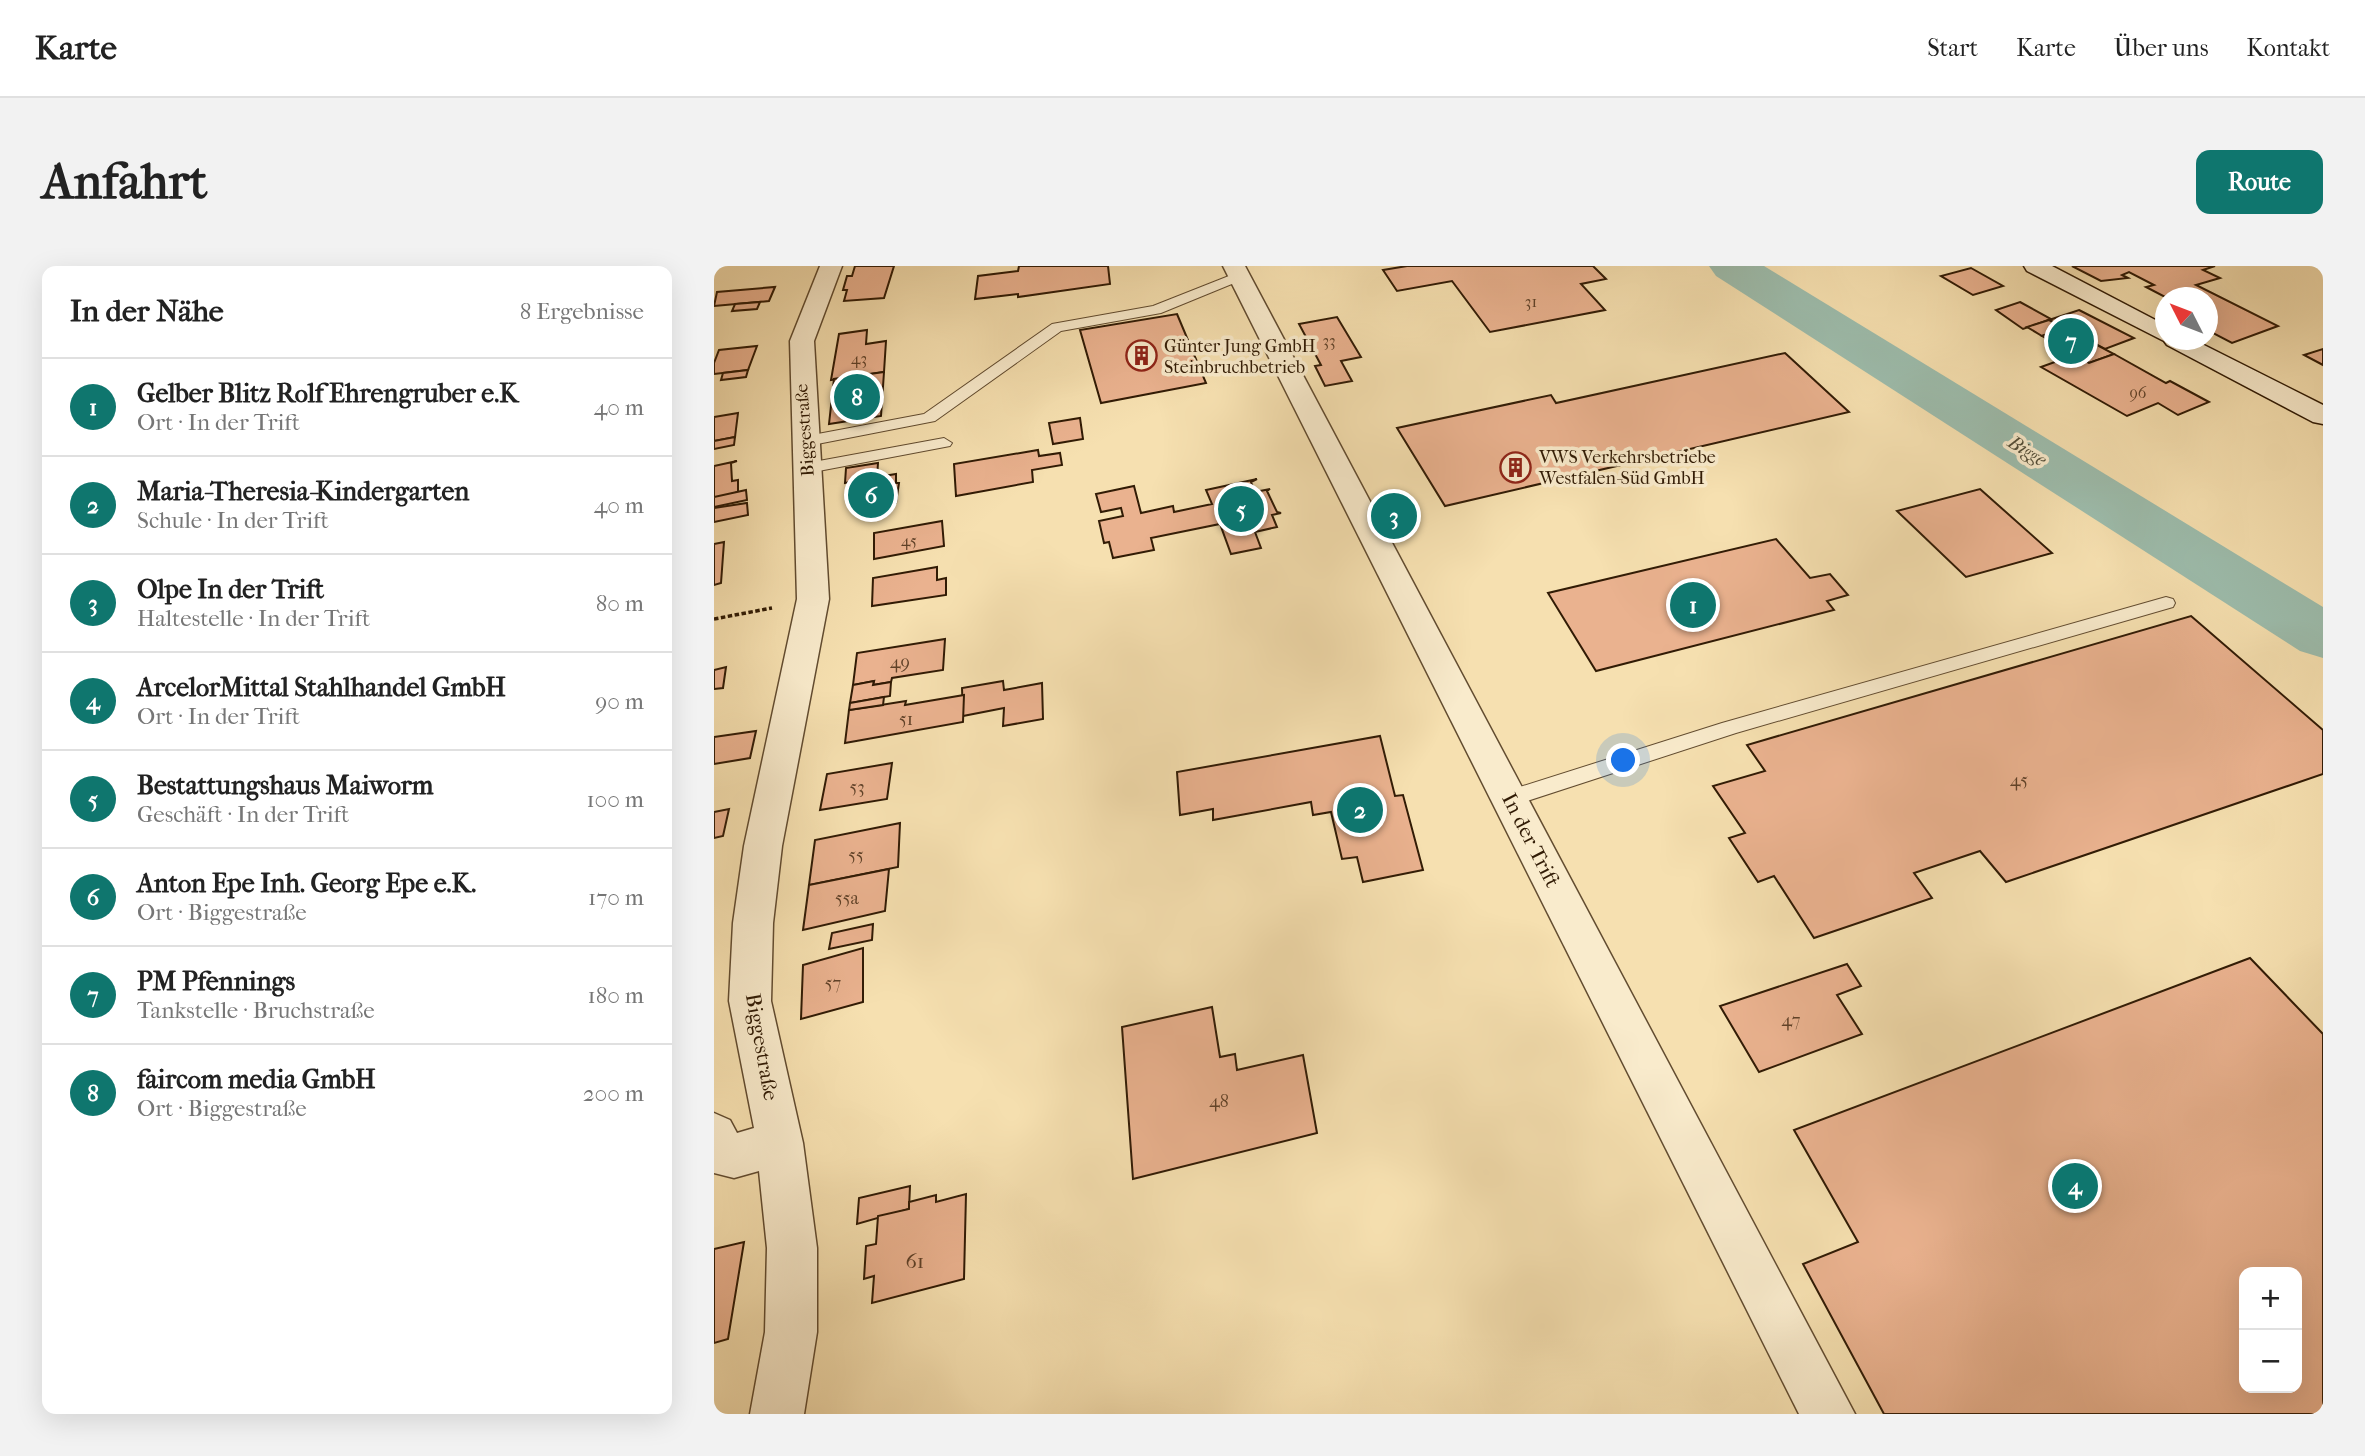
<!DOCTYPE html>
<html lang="de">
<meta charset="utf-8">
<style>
body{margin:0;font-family:"IM FELL French Canon",serif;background:#f2f2f2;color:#222}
.controls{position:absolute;right:21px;bottom:21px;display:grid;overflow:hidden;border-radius:14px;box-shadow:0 7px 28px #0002}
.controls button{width:63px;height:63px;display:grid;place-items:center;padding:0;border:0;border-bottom:2px solid #e0e0e0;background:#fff;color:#222;font:35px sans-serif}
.compass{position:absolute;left:1441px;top:21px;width:63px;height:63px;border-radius:50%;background:#fff;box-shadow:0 7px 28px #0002;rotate:312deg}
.you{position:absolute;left:910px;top:495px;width:24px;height:24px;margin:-18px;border:5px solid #fff;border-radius:50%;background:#1a73e8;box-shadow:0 0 0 10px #1a73e833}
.badge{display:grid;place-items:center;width:46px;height:46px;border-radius:50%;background:#0f766e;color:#fff;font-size:23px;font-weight:700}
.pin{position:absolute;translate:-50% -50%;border:4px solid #fff;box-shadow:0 2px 7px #0006}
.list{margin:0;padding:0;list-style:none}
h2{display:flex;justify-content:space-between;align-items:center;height:91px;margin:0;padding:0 28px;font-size:30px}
h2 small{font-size:23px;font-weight:400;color:#767676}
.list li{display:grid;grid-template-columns:46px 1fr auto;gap:21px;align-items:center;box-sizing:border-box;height:98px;padding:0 28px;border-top:2px solid #e0e0e0}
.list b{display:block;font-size:26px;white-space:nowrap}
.list p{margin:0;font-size:23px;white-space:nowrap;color:#767676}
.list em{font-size:23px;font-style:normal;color:#767676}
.map{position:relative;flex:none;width:1609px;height:1148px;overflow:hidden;border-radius:14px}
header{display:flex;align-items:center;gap:42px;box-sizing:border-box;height:98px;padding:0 35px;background:#fff;border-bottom:2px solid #e0e0e0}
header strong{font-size:33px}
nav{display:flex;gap:38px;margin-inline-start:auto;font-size:24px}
.intro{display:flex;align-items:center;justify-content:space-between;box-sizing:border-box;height:168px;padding:0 42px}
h1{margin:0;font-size:49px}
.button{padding:18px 32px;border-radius:14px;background:#0f766e;color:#fff;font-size:24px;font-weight:700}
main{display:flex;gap:42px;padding:0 42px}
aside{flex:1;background:#fff;border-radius:14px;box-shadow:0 7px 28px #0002}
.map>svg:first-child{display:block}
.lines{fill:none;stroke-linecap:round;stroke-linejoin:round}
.river{fill:#9dbdad;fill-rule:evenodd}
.building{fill:#eab28f;stroke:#311b05;stroke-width:2;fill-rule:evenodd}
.lane-casing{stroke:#624c30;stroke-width:2}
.street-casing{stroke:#624c30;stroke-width:3}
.secondary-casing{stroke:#311b05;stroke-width:3}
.path{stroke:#311b05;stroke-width:3.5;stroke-dasharray:4.5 2.5;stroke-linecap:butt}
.lane{fill:#f9ebcc;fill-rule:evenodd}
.street{fill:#f9ebcc;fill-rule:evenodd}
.secondary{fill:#f9ebcc;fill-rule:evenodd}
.labels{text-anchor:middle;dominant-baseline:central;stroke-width:7;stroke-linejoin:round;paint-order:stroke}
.far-number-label{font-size:16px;fill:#5f4128}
.far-poi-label{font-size:18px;fill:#311b05;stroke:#f9ebcc;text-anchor:start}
.far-street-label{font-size:18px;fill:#311b05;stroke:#f9ebcc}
.number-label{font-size:18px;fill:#5f4128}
.far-water-label{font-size:19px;font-style:italic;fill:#514c37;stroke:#f9ebcc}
.street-label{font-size:21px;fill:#311b05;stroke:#f9ebcc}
.near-number-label{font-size:21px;fill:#5f4128}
</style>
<header>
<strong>Karte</strong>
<nav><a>Start</a><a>Karte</a><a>Über uns</a><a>Kontakt</a></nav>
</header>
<div class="intro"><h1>Anfahrt</h1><a class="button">Route</a></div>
<main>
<aside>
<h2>In der Nähe<small>8 Ergebnisse</small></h2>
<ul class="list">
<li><span class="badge">1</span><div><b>Gelber Blitz Rolf Ehrengruber e.K</b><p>Ort · In der Trift</p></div><em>40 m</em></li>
<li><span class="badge">2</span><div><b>Maria-Theresia-Kindergarten</b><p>Schule · In der Trift</p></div><em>40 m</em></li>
<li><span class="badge">3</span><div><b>Olpe In der Trift</b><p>Haltestelle · In der Trift</p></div><em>80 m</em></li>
<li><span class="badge">4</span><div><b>ArcelorMittal Stahlhandel GmbH</b><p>Ort · In der Trift</p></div><em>90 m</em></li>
<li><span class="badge">5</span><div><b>Bestattungshaus Maiworm</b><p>Geschäft · In der Trift</p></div><em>100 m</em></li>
<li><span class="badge">6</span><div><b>Anton Epe Inh. Georg Epe e.K.</b><p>Ort · Biggestraße</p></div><em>170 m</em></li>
<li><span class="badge">7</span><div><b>PM Pfennings</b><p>Tankstelle · Bruchstraße</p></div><em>180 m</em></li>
<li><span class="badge">8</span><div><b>faircom media GmbH</b><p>Ort · Biggestraße</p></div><em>200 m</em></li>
</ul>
</aside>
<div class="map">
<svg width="1609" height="1148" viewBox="0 0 1609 1148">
<rect width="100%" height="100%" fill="#f6e0b0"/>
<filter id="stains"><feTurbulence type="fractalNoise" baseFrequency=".00286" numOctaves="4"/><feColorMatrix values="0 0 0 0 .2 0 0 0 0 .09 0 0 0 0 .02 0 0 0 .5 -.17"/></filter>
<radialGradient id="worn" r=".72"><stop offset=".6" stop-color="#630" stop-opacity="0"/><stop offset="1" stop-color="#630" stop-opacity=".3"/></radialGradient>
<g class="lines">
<path class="river" d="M995 0H1050L1609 341V392L1586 385 1002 10Z"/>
</g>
<g class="building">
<path d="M141 0H180L170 32 130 35 133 24H129L133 10H138Z"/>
<path d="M305 0H394L396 18 304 31V28L261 33 264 10 304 5Z"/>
<path d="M693 0H879L892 13 867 18 891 44 776 66 738 15 683 25 669 4Z"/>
<path d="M1358 0H1501L1489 4 1506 12 1482 19 1564 60 1518 77 1493 64V32H1453L1432 21 1440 19 1415 6 1408 9 1414 12 1387 15Z"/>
<path d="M1257 2 1289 20 1259 29 1227 10Z"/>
<path d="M61 21 55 35 0 40 3 26Z"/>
<path d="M46 36 43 43 18 45 21 38Z"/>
<path d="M1306 36 1337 53 1309 63 1282 44Z"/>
<path d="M1365 44 1420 72 1391 83 1335 54Z"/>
<path d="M463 48 492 117 387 137 366 64Z"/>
<path d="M623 51 647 91 627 95 638 115 611 120 601 100 607 99 585 58Z"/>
<path d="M1335 54 1350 62 1328 70 1313 61Z"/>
<path d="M1350 62H1351L1400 88 1375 97 1328 70Z"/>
<path d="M153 64 152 78 172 75 170 106 117 114 125 68Z"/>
<path d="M43 80 34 104 0 108V97L5 84Z"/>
<path d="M1609 83V99L1590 89Z"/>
<path d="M1071 87 1135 146 731 240 683 162 837 129 842 137Z"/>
<path d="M1400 88 1452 117 1456 115 1495 136 1464 149 1444 137 1413 150 1327 101 1360 89 1375 97Z"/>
<path d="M34 104 32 111 7 114 9 107Z"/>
<path d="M170 106 167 150 115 158 120 113Z"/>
<path d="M24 147 21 171 0 175V151Z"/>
<path d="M366 152 369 173 339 178 335 157Z"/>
<path d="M21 171 20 179 0 183V175Z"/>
<path d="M324 184 325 190 346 187 348 199 318 204 319 216 242 230 240 198Z"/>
<path d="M23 195 17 197 18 215 24 214V226L0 233V200Z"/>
<path d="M164 197 163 211 131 217 132 202Z"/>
<path d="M182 208V217H185L182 237 138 245V233L132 234 133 226 139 225V215Z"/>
<path d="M543 213 537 216 541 226 556 223 553 225 563 246 567 247 558 249 563 261 541 266 547 282 517 288 506 258 437 272 440 284 399 292 395 276 390 277 385 255 409 250 407 242 387 246 382 228 420 220 427 247 459 240 460 246 498 238 492 224Z"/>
<path d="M1266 223 1338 287 1252 311 1183 245Z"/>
<path d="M32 224 33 234 0 241V231Z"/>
<path d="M33 237 34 249 0 256V242Z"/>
<path d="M228 255 230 280 160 293V267Z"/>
<path d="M1062 273 1096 312 1116 308 1134 329 1113 335 1120 344 882 405 834 327Z"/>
<path d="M10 276 7 317 0 319V278Z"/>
<path d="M223 301V314L232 312V329L158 340 159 312Z"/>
<path d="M1477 350 1609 464V508L1292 616 1266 585 1200 607 1218 632 1100 672 1060 610 1044 616 1015 572 1031 567 999 520 1051 505 1033 479Z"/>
<path d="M231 373 229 404 178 412 177 416 159 419 160 415 139 419 143 387Z"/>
<path d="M12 401 9 422 0 423V404Z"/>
<path d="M160 415 159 419 177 416 176 430 136 437 139 419Z"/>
<path d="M289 415 290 424 328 417 329 453 289 460 290 442 249 450 248 422Z"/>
<path d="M250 429 249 456 131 477 135 444 192 435 191 439Z"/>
<path d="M170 431 169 439 135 444 136 437Z"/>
<path d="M42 465 36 492 0 498V471Z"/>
<path d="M666 470 681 530 689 529 709 604 649 616 643 591 628 593 617 546 599 549 597 536 499 554V543L466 549 463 506Z"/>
<path d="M178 497 173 533 106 544 113 508Z"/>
<path d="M15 543 9 570 0 572V546Z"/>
<path d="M186 557 184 601 95 619 101 574Z"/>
<path d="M175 603 171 645 89 664 95 619Z"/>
<path d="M159 658 158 674 115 683 118 667Z"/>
<path d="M149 682V736L87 753 89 699Z"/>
<path d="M1536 692 1609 768V1148H1170L1089 998 1144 976 1080 864ZM1530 1006H1583V1122H1530Z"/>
<path d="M1133 698 1147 720 1123 729 1148 768 1045 806 1006 740Z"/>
<path d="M498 741 506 791 521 788 523 804 589 789 603 867 419 913 408 761Z"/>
<path d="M196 920 195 943 143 958 145 932Z"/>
<path d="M252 928 250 1013 158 1037 160 1010 150 1013 152 980 162 978 164 950 195 943V936L222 929V936Z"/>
<path d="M30 976 14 1073 0 1077V983Z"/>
</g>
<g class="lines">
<defs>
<g id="lane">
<path d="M525 6 532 10 530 13 447 47 347 65 221 155 93 180 85 175 93 170 210 148 338 58 439 40Z"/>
<path d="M230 172 238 177 236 180 94 207 86 202 94 197Z"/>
<path d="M1452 331 1459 333 1461 337 1459 341 1022 467 795 541 787 539 784 533 787 527 1008 457Z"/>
</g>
<g id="street">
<path d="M106 0H128L100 75 115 333 68 580 59 657 57 735 89 877 103 982V1066L90 1148H36L51 1066 53 982 45 905 20 912 0 907V847L16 854 23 867 40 862 15 735 19 657 30 580 83 333 76 75Z"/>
<path d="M509 0H531L1141 1148H1085Z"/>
</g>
<path id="secondary" d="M1310 0H1338L1451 59V74H1480L1609 139V158L1599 156 1453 79 1450 75 1313 5Z"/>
</defs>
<use href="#lane" class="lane-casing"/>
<use href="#street" class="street-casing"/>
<use href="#secondary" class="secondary-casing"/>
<path class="path" d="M0 353 58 342"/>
<use href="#lane" class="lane"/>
<use href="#street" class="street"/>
<use href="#secondary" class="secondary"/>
</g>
<defs>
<symbol id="building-ring" viewBox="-11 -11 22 22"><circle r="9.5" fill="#f9ebcc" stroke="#8f2418" stroke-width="1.5"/><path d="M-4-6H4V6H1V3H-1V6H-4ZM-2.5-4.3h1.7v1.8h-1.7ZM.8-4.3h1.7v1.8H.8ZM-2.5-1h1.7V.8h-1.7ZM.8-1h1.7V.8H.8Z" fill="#8f2418"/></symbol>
</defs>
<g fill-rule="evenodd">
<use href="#building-ring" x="410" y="72" width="35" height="35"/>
<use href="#building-ring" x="784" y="184" width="35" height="35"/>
</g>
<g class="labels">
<g class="far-number-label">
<text x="817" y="35">31</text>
<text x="615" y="74">33</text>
<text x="145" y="92">43</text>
<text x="1424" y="126">96</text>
<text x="195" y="274">45</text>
</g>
<g class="far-poi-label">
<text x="450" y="80">Günter Jung GmbH<tspan x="450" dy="21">Steinbruchbetrieb</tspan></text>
<text x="825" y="191">VWS Verkehrsbetriebe<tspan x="825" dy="21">Westfalen-Süd GmbH</tspan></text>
</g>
<g class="far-street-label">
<text transform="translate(91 164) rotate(-94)">Biggestraße</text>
</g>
<g class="number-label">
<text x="186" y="396">49</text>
<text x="192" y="453">51</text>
<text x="1305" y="514">45</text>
<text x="143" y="521">53</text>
<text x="142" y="589">55</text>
<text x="133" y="632">55a</text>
<text x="119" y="717">57</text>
<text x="1077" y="754">47</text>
<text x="505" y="835">48</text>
</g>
<g class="far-water-label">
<text transform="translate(1313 185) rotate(32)">Bigge</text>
</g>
<g class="street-label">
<text transform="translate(817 574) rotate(63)">In der Trift</text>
<text transform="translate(48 781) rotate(80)">Biggestraße</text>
</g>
<g class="near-number-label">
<text x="201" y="995">61</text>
</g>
</g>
<rect width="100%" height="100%" filter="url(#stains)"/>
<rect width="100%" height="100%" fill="url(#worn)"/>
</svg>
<div class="controls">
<button>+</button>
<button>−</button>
</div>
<svg class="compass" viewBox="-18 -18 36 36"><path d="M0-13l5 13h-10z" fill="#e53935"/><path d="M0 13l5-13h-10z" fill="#767676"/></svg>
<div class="you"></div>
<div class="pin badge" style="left:979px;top:339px">1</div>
<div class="pin badge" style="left:646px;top:544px">2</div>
<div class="pin badge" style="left:680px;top:250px">3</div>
<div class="pin badge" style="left:1361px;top:920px">4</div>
<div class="pin badge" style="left:527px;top:243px">5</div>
<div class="pin badge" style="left:157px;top:229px">6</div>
<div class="pin badge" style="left:1357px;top:75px">7</div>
<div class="pin badge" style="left:143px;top:131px">8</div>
</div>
</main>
